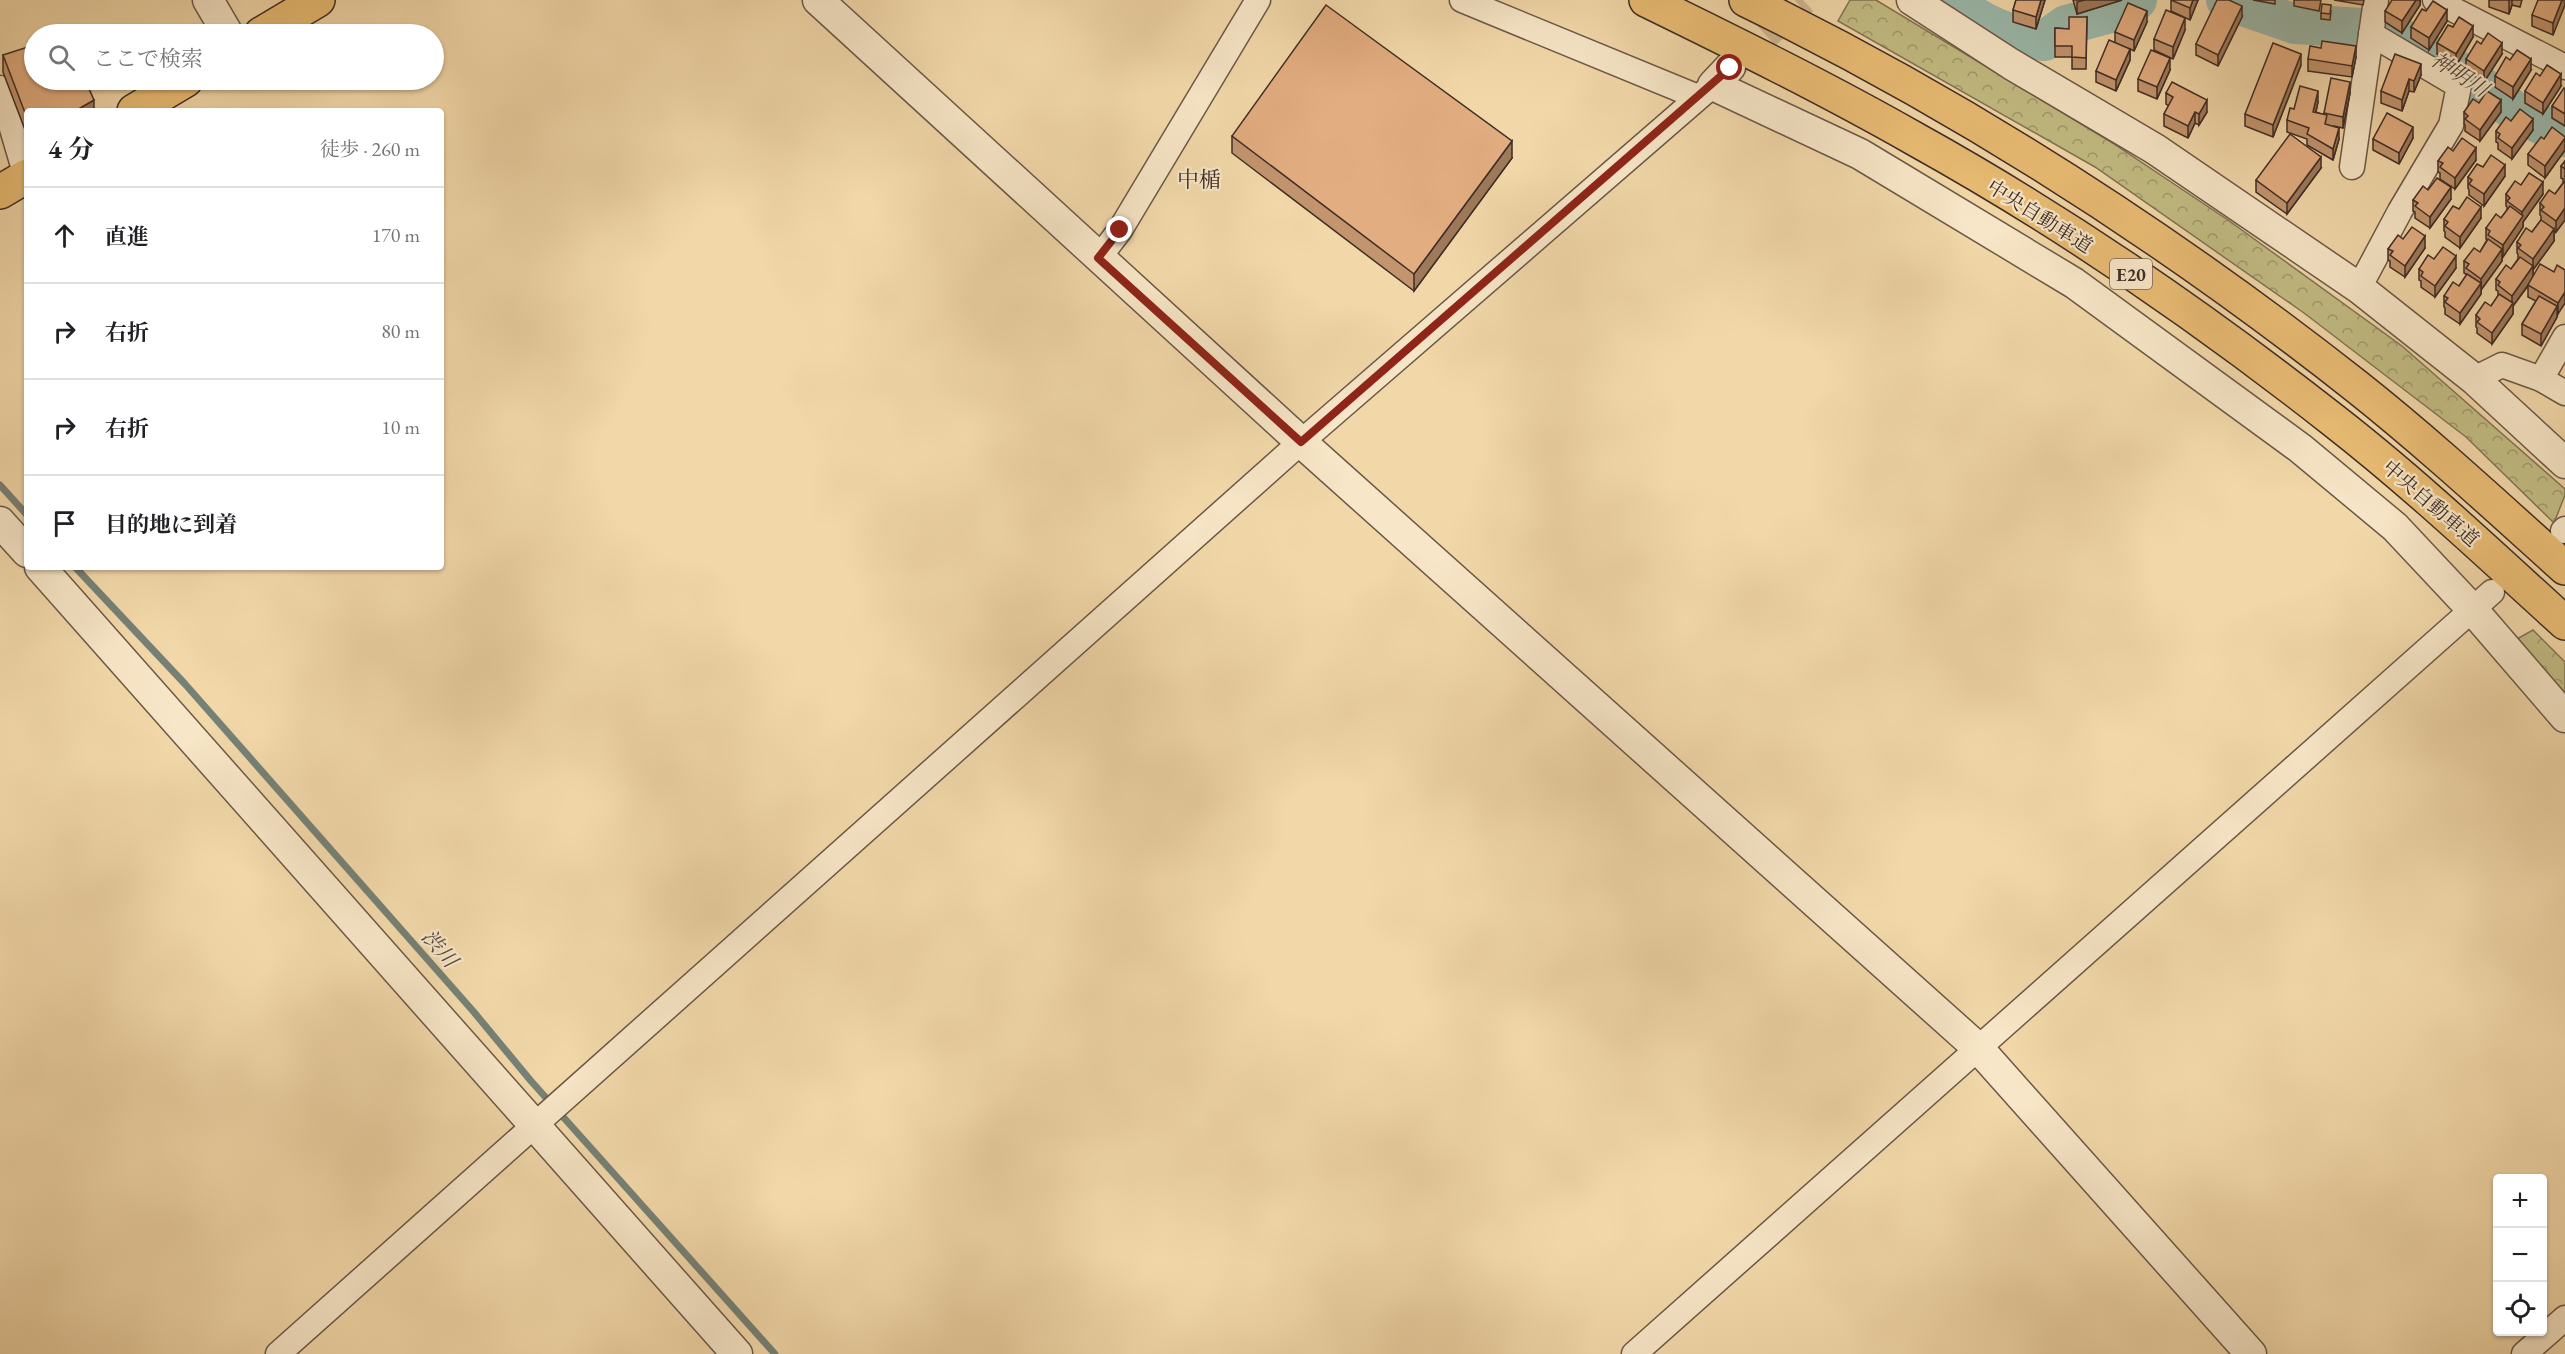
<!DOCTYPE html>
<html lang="ja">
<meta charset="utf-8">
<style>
body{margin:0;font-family:"EB Garamond","Noto Serif JP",serif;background:#f6f6f6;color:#202124}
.controls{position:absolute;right:18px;bottom:18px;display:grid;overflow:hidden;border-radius:6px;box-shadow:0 2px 4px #0004}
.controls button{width:54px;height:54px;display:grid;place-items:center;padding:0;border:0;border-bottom:2px solid #e0e0e0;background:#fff;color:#202124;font:30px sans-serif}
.stop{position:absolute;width:18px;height:18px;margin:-14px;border:4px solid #8f2418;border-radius:50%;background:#fff}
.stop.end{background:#8f2418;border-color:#fff;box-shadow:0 2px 6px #0008}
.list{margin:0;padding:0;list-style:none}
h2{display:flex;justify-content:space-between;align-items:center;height:78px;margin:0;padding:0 24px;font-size:26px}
h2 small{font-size:20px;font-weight:400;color:#757577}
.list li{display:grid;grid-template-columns:39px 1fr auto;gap:18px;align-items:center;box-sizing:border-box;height:96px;padding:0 24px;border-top:2px solid #e0e0e0}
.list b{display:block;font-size:22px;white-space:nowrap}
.list em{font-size:20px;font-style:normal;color:#757577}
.icon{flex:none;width:33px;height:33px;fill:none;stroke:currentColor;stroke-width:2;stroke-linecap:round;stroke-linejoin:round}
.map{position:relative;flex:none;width:2565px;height:1354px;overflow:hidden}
.search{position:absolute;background:#fff;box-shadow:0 2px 4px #0004;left:24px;top:24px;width:420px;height:66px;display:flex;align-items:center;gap:15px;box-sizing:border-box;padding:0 21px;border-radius:33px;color:#757577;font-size:22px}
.panel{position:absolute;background:#fff;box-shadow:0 2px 4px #0004;left:24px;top:108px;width:420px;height:462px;border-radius:6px}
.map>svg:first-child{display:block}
.forest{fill:url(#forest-crowns);stroke:#807454;stroke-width:1.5}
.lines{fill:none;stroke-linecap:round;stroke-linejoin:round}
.stream{stroke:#768176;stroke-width:7}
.river{stroke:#9bb9ab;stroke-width:40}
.tertiary-tunnel{stroke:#ceb68f;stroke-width:30;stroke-dasharray:30 15;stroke-linecap:butt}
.minor-casing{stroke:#6c5847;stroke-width:27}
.tertiary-casing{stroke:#6c5847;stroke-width:33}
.primary-casing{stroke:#3f2d26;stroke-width:36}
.motorway-casing{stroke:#3f2d26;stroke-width:36}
.minor{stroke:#f7e6c7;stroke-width:24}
.tertiary{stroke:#f7e6c7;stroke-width:30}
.primary{stroke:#e9bc74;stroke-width:33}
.motorway{stroke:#e9bc74;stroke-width:33}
.wall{fill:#c2956e;stroke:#3f2d26;stroke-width:1.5}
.shaded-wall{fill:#9e795a;stroke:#3f2d26;stroke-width:1.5}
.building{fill:#e2ad80;stroke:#3f2d26;stroke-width:1.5}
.route{stroke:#8f2418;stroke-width:8}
.labels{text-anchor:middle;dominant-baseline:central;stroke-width:4.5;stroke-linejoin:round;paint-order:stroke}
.shield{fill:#f7e6c7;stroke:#766456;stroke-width:1.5}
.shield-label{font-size:18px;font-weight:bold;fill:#3f2d26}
.street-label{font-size:20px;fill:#3f2d26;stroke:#f7e6c7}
.water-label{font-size:21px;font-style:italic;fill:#514941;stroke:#f7e6c7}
.quarter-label{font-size:22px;fill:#3f2d26;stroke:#f7e6c7}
</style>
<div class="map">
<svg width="2565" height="1354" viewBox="0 0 2565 1354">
<defs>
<pattern id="forest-crowns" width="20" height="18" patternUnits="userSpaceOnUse" patternTransform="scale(1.5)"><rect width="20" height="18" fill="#c2bc83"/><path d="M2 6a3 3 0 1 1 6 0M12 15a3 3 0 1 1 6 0" fill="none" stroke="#9f996b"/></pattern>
</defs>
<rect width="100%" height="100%" fill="#f2d8a9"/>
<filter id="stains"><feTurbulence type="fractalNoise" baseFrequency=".00333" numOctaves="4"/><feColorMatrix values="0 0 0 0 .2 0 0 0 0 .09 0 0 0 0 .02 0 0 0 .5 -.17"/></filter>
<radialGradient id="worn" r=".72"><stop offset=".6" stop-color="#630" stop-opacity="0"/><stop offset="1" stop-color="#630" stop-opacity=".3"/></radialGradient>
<g class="forest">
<path d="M1850 0H1876L2111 142 2228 220 2402 346 2565 489V495L2554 523 2466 437 2304 313 2095 167 1838 21Z"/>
<path d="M2533 630 2565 662V693L2517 639Z"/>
</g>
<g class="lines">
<g class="stream">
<path d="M0 485 27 515"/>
<path d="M75 567 185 684 473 1011 531 1081 775 1354"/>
</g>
<g class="river">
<path d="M1955 0C1977 25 2012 35 2044 41L2066 25 2126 9 2137 0"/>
<path d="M2226 0 2295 24 2363 28"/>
<path d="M2386 29 2469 77 2513 110 2565 137"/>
</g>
<path class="tertiary-tunnel" d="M1732 65 1803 0"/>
<defs>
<g id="minor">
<path d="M1462 0 1698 97"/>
<path d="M2435 0 2565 67"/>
<path d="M0 88 26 176"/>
<path d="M2352 167 2376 0"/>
<path d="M1098 259 1120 230 1258 0"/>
<path d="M2359 288 2400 211 2451 125 2459 86 2371 34"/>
<path d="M2474 379 2502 365 2541 379 2565 393"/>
<path d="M2541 379 2565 337"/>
<path d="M2563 531 2565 529"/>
<path d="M278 1354 1301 442 1713 85"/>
<path d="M1634 1354 2492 592"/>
<path d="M2524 1354 2565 1318"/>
</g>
<g id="tertiary">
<path d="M208 0 228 34"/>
<path d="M818 0 1301 442 1979 1049 2251 1354"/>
<path d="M1912 0 2011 64 2155 149 2359 288 2474 379 2565 463"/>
<path d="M1730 67 1713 85 1860 154 2074 283 2300 448 2395 527 2472 609 2565 717"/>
<path d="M0 522 27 552"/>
<path d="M40 567 737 1354"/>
</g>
<g id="primary">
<path d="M261 34 318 0"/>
<path d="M134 111 186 80"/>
<path d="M0 192 27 176"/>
</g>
<g id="motorway">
<path d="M1646 0C1736 44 1827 89 1915 139 2061 220 2202 317 2333 420 2414 483 2489 554 2565 623"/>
<path d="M1746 0C1961 105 2168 238 2356 386 2428 443 2496 506 2565 568"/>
</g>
</defs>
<use href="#minor" class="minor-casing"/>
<use href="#tertiary" class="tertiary-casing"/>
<use href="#primary" class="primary-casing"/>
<use href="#motorway" class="motorway-casing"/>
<use href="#minor" class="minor"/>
<use href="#tertiary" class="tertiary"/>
<use href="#primary" class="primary"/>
<use href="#motorway" class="motorway"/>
</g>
<g class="wall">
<path d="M2016 0H2045L2036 29 2013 22V10Z"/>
<path d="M2073 0H2122L2077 14Z"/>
<path d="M2171 0H2198L2190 20 2171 11Z"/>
<path d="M2253 0H2275V4Z"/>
<path d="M2294 0H2321L2319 11 2294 6Z"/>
<path d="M2334 0H2364L2363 5Z"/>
<path d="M2420 0V5L2402 33 2385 22V11Z"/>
<path d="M2489 0H2522L2520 7 2512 5 2509 14 2489 7Z"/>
<path d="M2565 0 2553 35 2532 26V15Z"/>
<path d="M2331 11 2330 20 2321 19V13Z"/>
<path d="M2087 17 2086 69H2072V57H2055V28L2069 29Z"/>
<path d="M2242 17 2218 66 2196 55V44Z"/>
<path d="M2447 21 2429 50 2411 38V27Z"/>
<path d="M2147 22 2134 51 2130 49V60L2116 91 2096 82V71L2115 42V32Z"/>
<path d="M2185 30 2173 59 2154 50V39Z"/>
<path d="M2473 37 2456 66 2437 54V43Z"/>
<path d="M2502 54 2484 82 2466 71V59Z"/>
<path d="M3 55 94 111H27V135L3 72Z"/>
<path d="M2356 57 2352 77 2308 71V59Z"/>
<path d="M2301 65 2273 137 2245 126V114Z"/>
<path d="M2170 70 2157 99 2138 91V79Z"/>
<path d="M2531 70 2513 99 2495 87V76Z"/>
<path d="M2421 75 2414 92 2409 91 2402 111 2381 103V91Z"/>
<path d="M2561 86 2543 114 2525 103V91Z"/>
<path d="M2565 89V126L2552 118V106Z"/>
<path d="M2166 93 2207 112 2199 125 2195 123 2188 138 2164 126V114L2169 106 2166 104Z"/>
<path d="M2350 93 2343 128 2334 126 2339 139 2333 160 2307 145V139L2287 132V120L2318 102 2316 112 2324 115V113Z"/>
<path d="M2479 103 2501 112 2480 141 2465 131V125L2464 124V112Z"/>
<path d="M2511 121 2533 130 2512 159 2498 149V143L2496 142V131Z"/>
<path d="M1232 136 1512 158 1414 291 1232 153Z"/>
<path d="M2565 137V150L2545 178 2528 165V154L2544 139Z"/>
<path d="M2413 138 2399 164 2373 150V139Z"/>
<path d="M2453 151 2476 160 2455 189 2440 179V173L2438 172V161Z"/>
<path d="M2565 161V220L2556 232 2554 231V241L2533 270V276L2565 270 2558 314 2557 313V317L2541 346 2522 335V324L2536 301 2528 297V286L2513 306V314L2492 344 2477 333V328L2476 327V315L2491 306 2498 296V291L2496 290V279L2511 269 2518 259V254L2517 253V242L2532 232 2541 220V216L2540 215V203L2555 194 2563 183V179L2561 178V166Z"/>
<path d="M2483 167 2505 176 2484 206 2469 195V190L2468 188V177Z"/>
<path d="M2321 168 2287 214 2256 192V180Z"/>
<path d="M2521 185 2543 194 2523 222V227L2503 257 2502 256V261L2481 290V294L2460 324 2445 314V308L2444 307V296L2459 286 2466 276V274L2464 273V261L2480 252 2487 240 2486 239V228L2501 218 2507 210V207L2506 206V194Z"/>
<path d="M2428 190 2451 199 2430 228 2415 218V212L2413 211V200Z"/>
<path d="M2459 209 2481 218 2460 248 2445 237V232L2444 231V219Z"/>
<path d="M2403 239 2425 248 2405 277 2390 267V261L2388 260V249Z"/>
<path d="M2434 259 2456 268 2435 297 2421 287V281L2419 280V269Z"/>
</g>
<g class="shaded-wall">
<path d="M2041 0H2045L2036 29V17Z"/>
<path d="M2085 0H2122L2077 14V2Z"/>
<path d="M2193 0H2198L2190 20V8Z"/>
<path d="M2416 0H2420V5L2402 33V21Z"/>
<path d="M2509 0H2512V5L2509 14Z"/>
<path d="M2562 0H2565V5L2553 35V23Z"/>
<path d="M2242 6V17L2218 66V55Z"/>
<path d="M2447 10V21L2429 50V38Z"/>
<path d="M2147 11V22L2134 51V40Z"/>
<path d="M2185 18V30L2173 59V47Z"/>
<path d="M2473 26V37L2456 66V54Z"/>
<path d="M2502 43V54L2484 82V71Z"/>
<path d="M2356 46V57L2352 77V66Z"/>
<path d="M2130 49V60L2116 91V80Z"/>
<path d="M2301 54V65L2273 137V125Z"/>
<path d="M2170 58V70L2157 99V87Z"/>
<path d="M2531 59V70L2513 99V87Z"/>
<path d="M2421 64V75L2414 92V81Z"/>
<path d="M2561 74V86L2543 114V103Z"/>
<path d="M2409 79V91L2402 111V100Z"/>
<path d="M2350 82V93L2343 128V117Z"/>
<path d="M2318 91V102L2313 123V112Z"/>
<path d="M94 100V111H75Z"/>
<path d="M2207 100V112L2199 125V114Z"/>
<path d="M2501 100V112L2480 141V130Z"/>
<path d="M2195 112V123L2188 138V126Z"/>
<path d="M2533 119V130L2512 159V148Z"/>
<path d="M2413 127V138L2399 164V153Z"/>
<path d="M2339 128V139L2333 160V149Z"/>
<path d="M2565 138V150L2545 178V166Z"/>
<path d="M1512 141V158L1414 291V274Z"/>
<path d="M2476 148V160L2455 189V178Z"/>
<path d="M2321 157V168L2287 214V203Z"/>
<path d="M2505 165V176L2484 206V194Z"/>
<path d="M2543 182V194L2523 222V227L2503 257V245L2522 217V212Z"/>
<path d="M2451 187V199L2430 228V217Z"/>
<path d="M2481 207V218L2460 248V237Z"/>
<path d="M2565 208V220L2556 232V221Z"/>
<path d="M2554 229V241L2533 270V259Z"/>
<path d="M2425 236V248L2405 277V266Z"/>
<path d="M2502 249V261L2481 290V279Z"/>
<path d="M2456 256V268L2435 297V286Z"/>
<path d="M2533 266V278L2513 306V314L2492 344V333L2512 304V296Z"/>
<path d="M2481 283V294L2460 324V313Z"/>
<path d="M2565 292V303L2558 314V303Z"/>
<path d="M2557 306V317L2541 346V334Z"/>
</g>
<g class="building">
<path d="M2016 0H2041L2036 17 2013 10Z"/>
<path d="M2171 0H2193L2190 8Z"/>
<path d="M2217 0H2229L2242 6 2218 55 2196 44Z"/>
<path d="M2392 0H2416L2402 21 2385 11Z"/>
<path d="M2538 0H2562L2553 23 2532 15Z"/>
<path d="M2433 1 2447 10 2429 38 2411 27 2422 9 2426 11Z"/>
<path d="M2128 3 2147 11 2134 40 2115 32Z"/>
<path d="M2322 4 2331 5 2330 14 2321 13Z"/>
<path d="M1326 5 1512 141 1414 274 1232 136Z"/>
<path d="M2166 10 2185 18 2173 47 2154 39Z"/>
<path d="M2069 17H2087L2086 58 2072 57V46H2055V28L2069 29Z"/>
<path d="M2459 17 2473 26 2456 54 2437 43 2448 25 2453 27Z"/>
<path d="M2488 33 2502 43 2484 71 2466 59 2477 41 2481 44Z"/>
<path d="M2109 40 2130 49 2116 80 2096 71Z"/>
<path d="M2322 41 2356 46 2352 66 2308 59 2310 46 2321 48Z"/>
<path d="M2273 43 2301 54 2273 125 2245 114Z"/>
<path d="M34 45V80H85L94 100 75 111H27V118L3 55Z"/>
<path d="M2151 50 2170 58 2157 87 2138 79Z"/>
<path d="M2517 50 2531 59 2513 87 2495 76 2506 57 2510 60Z"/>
<path d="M2395 54 2421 64 2414 81 2409 79 2402 100 2381 91Z"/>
<path d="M2547 65 2561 74 2543 103 2525 91 2536 73 2540 76Z"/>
<path d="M2331 78 2350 82 2343 117 2324 113Z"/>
<path d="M2172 82 2207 100 2199 114 2195 112 2188 126 2164 114 2173 97 2166 93Z"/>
<path d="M2300 86 2318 91 2313 112 2327 115 2325 124 2339 128 2333 149 2307 134 2309 128 2287 120 2290 108 2294 109Z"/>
<path d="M2564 88 2565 89V114L2552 106Z"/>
<path d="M2487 91 2501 100 2480 130 2465 119 2468 116 2464 112 2473 99 2479 103Z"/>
<path d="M2520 109 2533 119 2512 148 2498 138 2500 134 2496 131 2506 117 2511 121Z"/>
<path d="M2387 113 2413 127 2399 153 2373 139Z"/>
<path d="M2552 127 2565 137V138L2545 166 2528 154 2541 137 2544 139Z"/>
<path d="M2290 134 2321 157 2287 203 2256 180Z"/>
<path d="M2462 138 2476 148 2455 178 2440 167 2443 163 2438 161 2448 147 2453 151Z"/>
<path d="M2491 155 2505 165 2484 194 2469 184 2472 180 2468 177 2477 164 2483 167Z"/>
<path d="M2565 161V169L2561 166Z"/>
<path d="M2529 173 2543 182 2522 212 2507 201 2510 198 2506 194 2515 181 2521 185Z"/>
<path d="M2437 178 2451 187 2430 217 2415 206 2418 203 2413 200 2423 186 2428 190Z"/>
<path d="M2564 182 2565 183V208L2556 221 2541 210 2544 207 2540 203 2549 190 2555 194Z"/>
<path d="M2467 197 2481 207 2460 237 2445 226 2448 222 2444 219 2453 206 2459 209Z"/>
<path d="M2510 206 2523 216 2503 245 2488 235 2490 231 2486 228 2496 214 2501 218Z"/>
<path d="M2541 220 2554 229 2533 259 2518 248 2521 245 2517 242 2526 228 2532 232Z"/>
<path d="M2412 227 2425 236 2405 266 2390 255 2393 251 2388 249 2398 235 2403 239Z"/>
<path d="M2488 239 2502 249 2481 279 2466 268 2469 264 2464 261 2474 248 2480 252Z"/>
<path d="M2443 247 2456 256 2435 286 2421 276 2423 272 2419 269 2428 255 2434 259Z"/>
<path d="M2520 257 2533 266 2512 296 2498 285 2500 282 2496 279 2506 265 2511 269Z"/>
<path d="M2540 264 2554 272 2557 265 2565 270V292L2558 303 2528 285Z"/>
<path d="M2467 274 2481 283 2460 313 2445 302 2448 298 2444 296 2453 282 2459 286Z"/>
<path d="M2499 294 2513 303 2492 333 2477 322 2480 319 2476 315 2485 302 2491 306Z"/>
<path d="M2539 296 2557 306 2541 334 2522 324Z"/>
</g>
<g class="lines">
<path class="route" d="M1120 230 1098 258 1301 442 1730 68"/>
</g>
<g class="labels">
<rect class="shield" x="2110" y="259" width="42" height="30" rx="4.5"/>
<g class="shield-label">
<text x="2131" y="274">E20</text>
</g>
<g class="street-label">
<text transform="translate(2040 216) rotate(32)">中央自動車道</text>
<text transform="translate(2431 503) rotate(41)">中央自動車道</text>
</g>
<g class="water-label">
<text transform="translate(2460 74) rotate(33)">神明川</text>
<text transform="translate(440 948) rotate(49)">渋川</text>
</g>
<g class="quarter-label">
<text x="1199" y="179">中楯</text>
</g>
</g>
<rect width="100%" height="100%" filter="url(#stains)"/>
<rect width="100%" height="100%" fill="url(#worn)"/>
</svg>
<div class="controls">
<button>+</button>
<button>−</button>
<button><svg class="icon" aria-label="locate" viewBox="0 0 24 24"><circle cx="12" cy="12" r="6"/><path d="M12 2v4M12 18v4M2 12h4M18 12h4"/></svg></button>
</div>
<div class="stop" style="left:1730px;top:68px"></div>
<div class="stop end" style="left:1120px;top:230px"></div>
<div class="search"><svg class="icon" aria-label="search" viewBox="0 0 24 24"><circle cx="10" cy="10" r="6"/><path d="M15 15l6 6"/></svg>ここで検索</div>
<section class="panel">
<h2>4 分<small>徒歩 · 260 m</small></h2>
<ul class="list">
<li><svg class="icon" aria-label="ahead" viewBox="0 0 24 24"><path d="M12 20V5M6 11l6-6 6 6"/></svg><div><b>直進</b></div><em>170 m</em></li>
<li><svg class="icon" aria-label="right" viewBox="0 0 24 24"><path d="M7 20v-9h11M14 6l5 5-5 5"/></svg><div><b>右折</b></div><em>80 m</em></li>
<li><svg class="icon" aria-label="right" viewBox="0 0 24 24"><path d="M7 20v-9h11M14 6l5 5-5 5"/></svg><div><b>右折</b></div><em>10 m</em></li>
<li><svg class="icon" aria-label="arrive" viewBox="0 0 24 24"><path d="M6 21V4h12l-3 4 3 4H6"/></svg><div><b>目的地に到着</b></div></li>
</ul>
</section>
</div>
